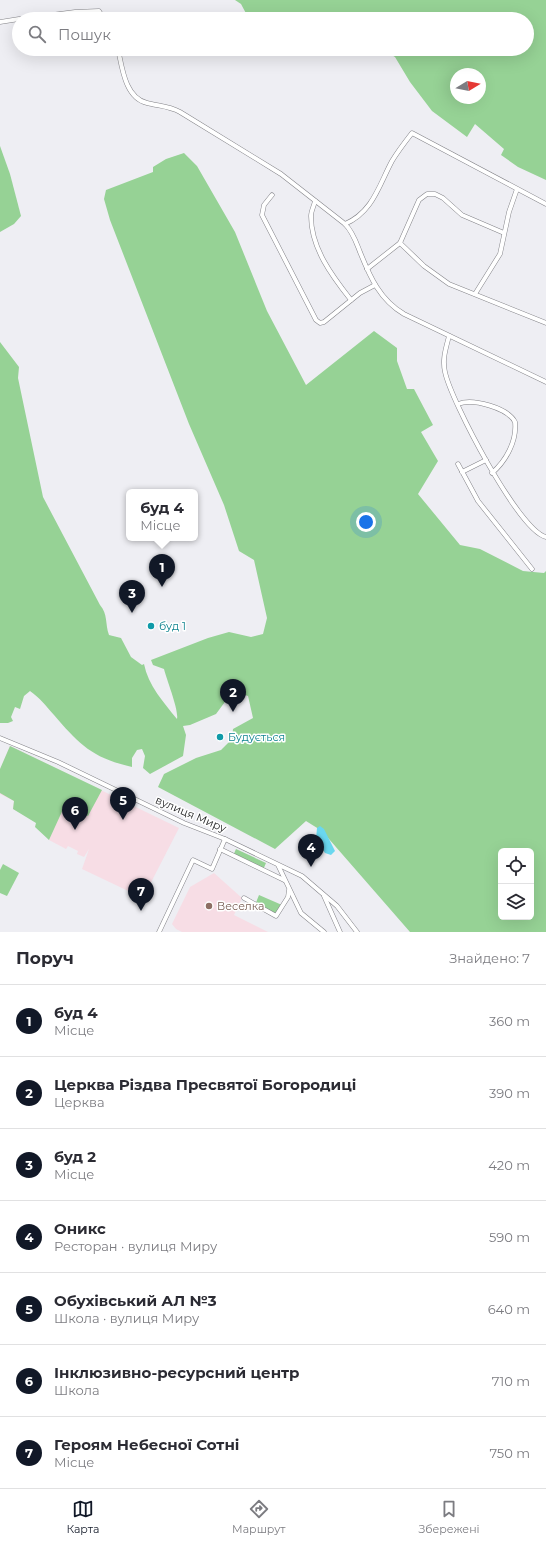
<!DOCTYPE html>
<html lang="uk">
<meta charset="utf-8">
<style>
body{margin:0;font-family:Montserrat,sans-serif;background:#f7f7f7;color:#2b2b33}
.controls{position:absolute;right:12px;bottom:12px;display:grid;overflow:hidden;border-radius:6px;box-shadow:0 4px 16px #0002}
.controls button{width:36px;height:36px;display:grid;place-items:center;padding:0;border:0;border-bottom:1px solid #e1e1e2;background:#fff;color:#2b2b33;font:20px sans-serif}
.compass{position:absolute;left:450px;top:68px;width:36px;height:36px;border-radius:50%;background:#fff;box-shadow:0 4px 16px #0002;rotate:80deg}
.you{position:absolute;left:366px;top:522px;width:14px;height:14px;margin:-10px;border:3px solid #fff;border-radius:50%;background:#1a73e8;box-shadow:0 0 0 6px #1a73e833}
.badge{display:grid;place-items:center;width:26px;height:26px;border-radius:50%;background:#111827;color:#fff;font-size:13px;font-weight:700}
.pin{position:absolute;translate:-50% -33px;filter:drop-shadow(0 1px 2px #0008)}
.pin::after{content:'';position:absolute;top:21px;width:14px;height:12px;background:inherit;clip-path:polygon(0 0,100% 0,50% 100%)}
.popup{position:absolute;left:126px;top:489px;width:72px;height:52px;box-sizing:border-box;display:grid;place-content:center;border-radius:6px;background:#fff;filter:drop-shadow(0 1px 3px #0005);font-size:13px;white-space:nowrap;color:#7c7c81}
.popup b{font-size:15px;color:#2b2b33}
.popup::after{content:'';position:absolute;left:50%;top:100%;margin-left:-8px;border:8px solid transparent;border-top-color:#fff}
.list{margin:0;padding:0;list-style:none}
h2{display:flex;justify-content:space-between;align-items:center;height:52px;margin:0;padding:0 16px;font-size:17px}
h2 small{font-size:13px;font-weight:400;color:#7c7c81}
.list li{display:grid;grid-template-columns:26px 1fr auto;gap:12px;align-items:center;box-sizing:border-box;height:72px;padding:0 16px;border-top:1px solid #e1e1e2}
.list b{display:block;font-size:15px;white-space:nowrap}
.list p{margin:0;font-size:13px;white-space:nowrap;color:#7c7c81}
.list em{font-size:13px;font-style:normal;color:#7c7c81}
.icon{flex:none;width:22px;height:22px;fill:none;stroke:currentColor;stroke-width:2;stroke-linecap:round;stroke-linejoin:round}
.map{position:relative;flex:none;width:546px;height:932px;overflow:hidden}
.search{position:absolute;background:#fff;box-shadow:0 4px 16px #0002;left:12px;right:12px;top:12px;height:44px;display:flex;align-items:center;gap:10px;box-sizing:border-box;padding:0 14px;border-radius:22px;color:#7c7c81;font-size:15px}
.sheet{height:556px;background:#fff}
nav{display:flex;justify-content:space-around;align-items:center;box-sizing:border-box;height:56px;border-top:1px solid #e1e1e2;background:#fff;font-size:11px;color:#7c7c81}
nav a{display:grid;justify-items:center;gap:2px}
nav .on{color:#111827}
.map>svg:first-child{display:block}
.education{fill:#f7dde5}
.green{fill:#96d295;fill-rule:evenodd}
.water{fill:#6ad7ef}
.lines{fill:none;stroke-linecap:round;stroke-linejoin:round}
.street-casing{stroke:#838388;stroke-width:5}
.street{stroke:#fff;stroke-width:4}
.culture-dot{fill:#0f9aa8;stroke:#fff;stroke-width:1.5}
.education-dot{fill:#8d6e63;stroke:#fff;stroke-width:1.5}
.labels{text-anchor:middle;dominant-baseline:central;stroke-width:3;stroke-linejoin:round;paint-order:stroke}
.culture-label{font-size:11px;fill:#0d838f;stroke:#fff;text-anchor:start}
.street-label{font-size:11px;fill:#1b1b1d;stroke:#fff}
.education-label{font-size:11px;fill:#785e54;stroke:#fff;text-anchor:start}
</style>
<div class="map">
<svg width="546" height="932" viewBox="0 0 546 932">
<rect width="100%" height="100%" fill="#eeeef3"/>
<g class="education">
<path d="M10 746 179 828 143 898 82 869 89 849 84 857 77 854 78 851 68 846 66 849 49 840 54 828 13 809 14 801 0 794V770Z"/>
<path d="M214 873 242 898 234 915 268 932H182L176 929 172 924 190 887Z"/>
</g>
<g class="green">
<path d="M235 0H546V180L518 167 501 155 504 149 475 124 467 137 432 111 410 82 395 57 382 49H527V19H249L241 4ZM456 74H480V98H456Z"/>
<path d="M0 146 10 174 21 216 14 224 0 232Z"/>
<path d="M184 153 197 166 235 232 267 311 306 385 374 331 397 348V361L407 389H414L433 425 421 432 438 461 418 494 460 545 480 549 523 571 544 573 546 571V932H410L322 831 306 821 275 849 158 787 164 774 196 758 221 750 232 739 233 729 253 718 248 696 233 691 216 714 190 725 183 726 186 735 183 756 150 774 143 768 145 756 142 749 137 750 132 758V767C92 758 79 744 54 715 46 706 40 698 30 691L24 696 20 709 15 707 11 717 13 721 8 723H0V342L19 367 18 378 43 497 100 605C108 614 105 624 109 635L121 638 131 657 142 665 144 664C148 685 164 703 177 719 179 710 167 681 164 669L153 665 151 660 208 638 229 632 251 637 263 634 267 618 254 560 239 551 224 505 189 424 110 220 104 199 106 190 153 172V167L166 159ZM501 851H531V917H501Z"/>
<path d="M10 746 102 790 88 816 65 805 49 840 35 827 36 823 13 809 14 801 0 793V769Z"/>
<path d="M236 849 266 863 263 870 233 856Z"/>
<path d="M3 864 19 873 7 896 0 893V870Z"/>
<path d="M259 895 282 905 276 916 255 905Z"/>
</g>
<path class="water" d="M320 826 324 829 335 851 331 855 325 853 316 839 317 828Z"/>
<g class="lines">
<defs>
<g id="street">
<path d="M21 19 75 12 99 11 104 19"/>
<path d="M0 22 19 19"/>
<path d="M118 49C122 67 125 98 147 103 158 106 169 106 180 112L281 174 345 224C353 232 356 242 360 252 370 277 380 300 404 314L546 382"/>
<path d="M272 195 264 205 262 215 316 320 320 323 324 322 360 293 375 285"/>
<path d="M315 201C314 206 311 211 311 216 311 248 332 276 351 300"/>
<path d="M345 224C373 212 379 185 392 161 398 151 405 142 412 133L546 204"/>
<path d="M400 243 419 200 427 194H435L443 198 462 215 504 233"/>
<path d="M367 269 400 243 424 266 449 284 546 323"/>
<path d="M475 294 500 254 509 212 517 189"/>
<path d="M449 336C446 348 442 359 445 372 451 401 519 531 546 537"/>
<path d="M458 404C473 398 508 408 515 422 517 441 506 461 492 473"/>
<path d="M458 464 478 501 532 569"/>
<path d="M462 472 486 460"/>
<path d="M0 738 58 762 184 823 225 839 302 876 337 906 357 932"/>
<path d="M220 849 284 880"/>
<path d="M278 865 301 913 324 932"/>
<path d="M324 896 340 932"/>
<path d="M244 898 276 916 288 897 289 890"/>
<path d="M159 932 193 860 212 869 225 839"/>
</g>
</defs>
<use href="#street" class="street-casing"/>
<use href="#street" class="street"/>
</g>
<g class="culture-dot">
<circle cx="151" cy="626" r="4"/>
<circle cx="220" cy="737" r="4"/>
</g>
<circle class="education-dot" cx="209" cy="906" r="4"/>
<g class="labels">
<g class="culture-label">
<text x="159" y="626">буд 1</text>
<text x="228" y="737">Будується</text>
</g>
<g class="street-label">
<text transform="translate(191 814) rotate(23)">вулиця Миру</text>
</g>
<g class="education-label">
<text x="217" y="906">Веселка</text>
</g>
</g>
</svg>
<div class="controls">
<button><svg class="icon" aria-label="locate" viewBox="0 0 24 24"><circle cx="12" cy="12" r="6"/><path d="M12 2v4M12 18v4M2 12h4M18 12h4"/></svg></button>
<button><svg class="icon" aria-label="layers" viewBox="0 0 24 24"><path d="M12 4l9 5-9 5-9-5zM3 14l9 5 9-5"/></svg></button>
</div>
<svg class="compass" viewBox="-18 -18 36 36"><path d="M0-13l5 13h-10z" fill="#e53935"/><path d="M0 13l5-13h-10z" fill="#7c7c81"/></svg>
<div class="you"></div>
<div class="pin badge" style="left:162px;top:587px">1</div>
<div class="popup"><b>буд 4</b>Місце</div>
<div class="pin badge" style="left:233px;top:712px">2</div>
<div class="pin badge" style="left:132px;top:613px">3</div>
<div class="pin badge" style="left:311px;top:867px">4</div>
<div class="pin badge" style="left:123px;top:820px">5</div>
<div class="pin badge" style="left:75px;top:830px">6</div>
<div class="pin badge" style="left:141px;top:911px">7</div>
<div class="search"><svg class="icon" aria-label="search" viewBox="0 0 24 24"><circle cx="10" cy="10" r="6"/><path d="M15 15l6 6"/></svg>Пошук</div>
</div>
<section class="sheet">
<h2>Поруч<small>Знайдено: 7</small></h2>
<ul class="list">
<li><span class="badge">1</span><div><b>буд 4</b><p>Місце</p></div><em>360 m</em></li>
<li><span class="badge">2</span><div><b>Церква Різдва Пресвятої Богородиці</b><p>Церква</p></div><em>390 m</em></li>
<li><span class="badge">3</span><div><b>буд 2</b><p>Місце</p></div><em>420 m</em></li>
<li><span class="badge">4</span><div><b>Оникс</b><p>Ресторан · вулиця Миру</p></div><em>590 m</em></li>
<li><span class="badge">5</span><div><b>Обухівський АЛ №3</b><p>Школа · вулиця Миру</p></div><em>640 m</em></li>
<li><span class="badge">6</span><div><b>Інклюзивно-ресурсний центр</b><p>Школа</p></div><em>710 m</em></li>
<li><span class="badge">7</span><div><b>Героям Небесної Сотні</b><p>Місце</p></div><em>750 m</em></li>
</ul>
</section>
<nav>
<a class="on"><svg class="icon" aria-label="map" viewBox="0 0 24 24"><path d="M3 6l6-2 6 2 6-2v14l-6 2-6-2-6 2zM9 4v14M15 6v14"/></svg>Карта</a>
<a><svg class="icon" aria-label="directions" viewBox="0 0 24 24"><path d="M12 3l9 9-9 9-9-9zM9 14v-3h6M13 9l2 2-2 2"/></svg>Маршрут</a>
<a><svg class="icon" aria-label="saved" viewBox="0 0 24 24"><path d="M7 4h10v16l-5-4-5 4z"/></svg>Збережені</a>
</nav>
